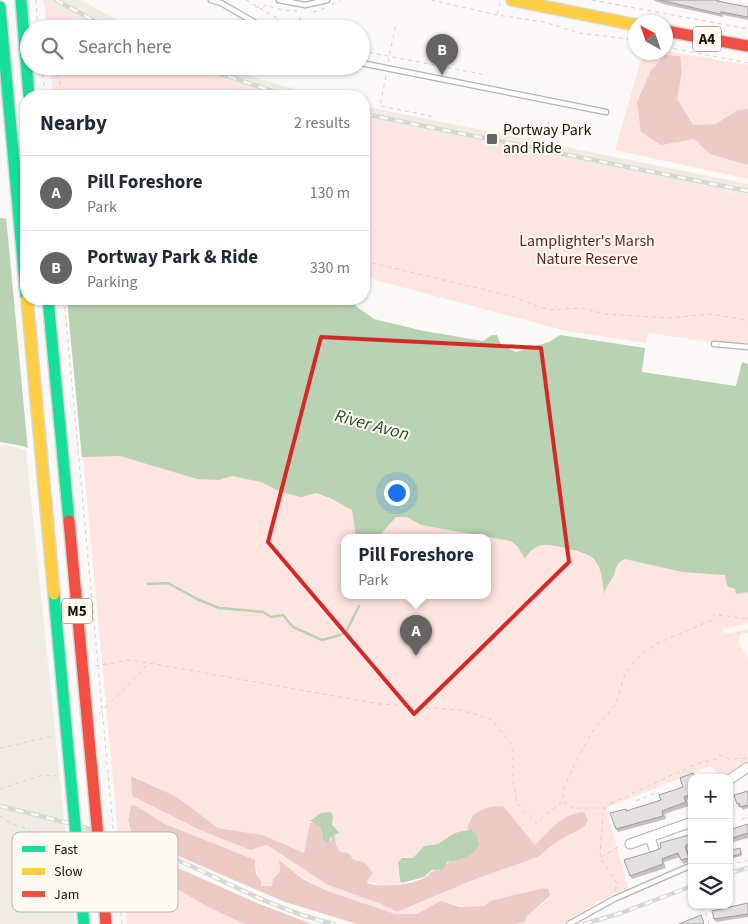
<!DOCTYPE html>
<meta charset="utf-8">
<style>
body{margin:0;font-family:"Source Sans 3",sans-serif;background:#f2f2f3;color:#1f2937}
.controls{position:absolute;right:15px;bottom:15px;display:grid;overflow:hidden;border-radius:10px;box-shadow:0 1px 4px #0004}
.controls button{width:45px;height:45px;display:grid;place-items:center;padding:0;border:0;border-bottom:1px solid #e0e1e3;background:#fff;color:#1f2937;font:25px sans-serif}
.compass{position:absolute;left:628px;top:15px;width:45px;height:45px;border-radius:50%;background:#fff;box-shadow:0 1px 4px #0004;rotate:320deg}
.you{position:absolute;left:396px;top:492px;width:18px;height:18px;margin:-12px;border:4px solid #fff;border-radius:50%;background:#1a73e8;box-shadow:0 0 0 8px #1a73e833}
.badge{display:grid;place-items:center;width:32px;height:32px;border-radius:50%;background:#666461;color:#fff;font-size:16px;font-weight:700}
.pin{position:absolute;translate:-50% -41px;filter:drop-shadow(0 1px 2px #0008)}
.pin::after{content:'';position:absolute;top:26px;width:18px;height:15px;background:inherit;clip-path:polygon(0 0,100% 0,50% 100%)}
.popup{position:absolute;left:341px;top:534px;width:150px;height:65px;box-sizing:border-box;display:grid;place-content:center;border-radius:10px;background:#fff;filter:drop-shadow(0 1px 4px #0005);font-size:16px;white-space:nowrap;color:#747a83}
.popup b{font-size:19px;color:#1f2937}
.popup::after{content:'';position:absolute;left:50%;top:100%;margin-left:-10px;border:10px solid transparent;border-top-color:#fff}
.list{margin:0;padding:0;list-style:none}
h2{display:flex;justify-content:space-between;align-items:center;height:65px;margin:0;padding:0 20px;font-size:21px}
h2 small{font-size:16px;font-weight:400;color:#747a83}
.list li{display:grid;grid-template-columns:32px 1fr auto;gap:15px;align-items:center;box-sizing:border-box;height:75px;padding:0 20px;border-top:1px solid #e0e1e3}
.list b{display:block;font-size:19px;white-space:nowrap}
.list p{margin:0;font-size:16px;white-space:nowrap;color:#747a83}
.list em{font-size:16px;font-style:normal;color:#747a83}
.icon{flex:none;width:28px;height:28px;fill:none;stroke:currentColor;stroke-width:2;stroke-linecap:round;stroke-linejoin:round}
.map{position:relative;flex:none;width:748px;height:924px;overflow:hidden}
.search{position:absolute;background:#fff;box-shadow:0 1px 4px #0004;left:20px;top:20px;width:350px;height:55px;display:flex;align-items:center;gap:12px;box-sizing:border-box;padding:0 18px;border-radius:28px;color:#747a83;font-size:19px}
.panel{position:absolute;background:#fff;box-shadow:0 1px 4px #0004;left:20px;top:90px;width:350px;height:215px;border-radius:20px}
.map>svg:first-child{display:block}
.built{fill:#f1ece3}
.green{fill:#fde5e1;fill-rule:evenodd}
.forest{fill:#eccbc5}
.water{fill:#b9d2b4}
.pier{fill:#fbf9f6}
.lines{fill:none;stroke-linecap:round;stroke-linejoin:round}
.stream{stroke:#b9d2b4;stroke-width:2.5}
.lane-casing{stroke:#b4b3b0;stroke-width:7}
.street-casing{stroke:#b4b3b0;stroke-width:11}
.fast-casing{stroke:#d8d7d6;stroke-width:14}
.slow-casing{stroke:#d8d7d6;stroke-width:14}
.jam-casing{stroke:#d8d7d6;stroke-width:14}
.path{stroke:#d3d2d1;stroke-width:1;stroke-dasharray:4 4;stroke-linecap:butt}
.lane{stroke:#fefefe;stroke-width:4.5}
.street{stroke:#fefefe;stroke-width:9}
.fast{stroke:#16e098;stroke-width:11}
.slow{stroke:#ffcf43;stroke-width:11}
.jam{stroke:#f24e42;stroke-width:11}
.rail-casing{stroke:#d7d7d6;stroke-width:4.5}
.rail{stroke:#fefaf3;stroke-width:2.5;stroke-dasharray:8;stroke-linecap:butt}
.fast-bridge-casing{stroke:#d8d7d6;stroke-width:14;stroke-linecap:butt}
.slow-bridge-casing{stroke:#d8d7d6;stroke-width:14;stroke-linecap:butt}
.jam-bridge-casing{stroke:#d8d7d6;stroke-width:14;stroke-linecap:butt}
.path-bridge{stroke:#d3d2d1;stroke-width:1;stroke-dasharray:4 4;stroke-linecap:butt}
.fast-bridge{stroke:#16e098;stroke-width:11}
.slow-bridge{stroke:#ffcf43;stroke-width:11}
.jam-bridge{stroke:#f24e42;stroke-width:11}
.wall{fill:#c3c2c0}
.shaded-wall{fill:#9f9e9c}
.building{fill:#e3e1df;stroke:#9f9e9c}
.marked{fill:none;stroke:#d62828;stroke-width:4;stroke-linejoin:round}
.poi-dot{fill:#666461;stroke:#fefaf3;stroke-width:2}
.labels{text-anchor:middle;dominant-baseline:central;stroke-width:4;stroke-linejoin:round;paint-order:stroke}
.shield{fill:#fefaf3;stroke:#5b5955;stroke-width:1}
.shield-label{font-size:15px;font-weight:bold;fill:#151411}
.poi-label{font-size:16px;fill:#151411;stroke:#fefaf3;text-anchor:start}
.park-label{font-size:16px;fill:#631e18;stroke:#fefaf3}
.water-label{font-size:18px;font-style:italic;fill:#1f4f18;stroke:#fefaf3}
.key{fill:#fefaf3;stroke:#b8b5af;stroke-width:1}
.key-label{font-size:14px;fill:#151411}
</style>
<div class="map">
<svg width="748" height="924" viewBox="0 0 748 924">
<rect width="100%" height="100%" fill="#fbf9f6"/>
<g class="built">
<path d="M41 0H81L134 29H89Z"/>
<path d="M185 66H217L318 96H272Z"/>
<path d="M364 106 748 184V197L364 119Z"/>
<path d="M6 445 26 450 75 924H0V446Z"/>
</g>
<g class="green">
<path d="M44 2 89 29H47Z"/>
<path d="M666 51 748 65V179L615 150 643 53Z"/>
<path d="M50 66H185L272 96H53Z"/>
<path d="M364 119 748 197V343L712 342 648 333 646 343 566 331 364 277Z"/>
<path d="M0 442 332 445 367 537H345V595H487V537H374L386 515 748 528V624L722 629 725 634 748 629V633L741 634 737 644 739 643 748 659V760L723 778 710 766 606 808 628 888 599 901 562 924H515L525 922 527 916 550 898 546 888C524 889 507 900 487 906 469 911 454 902 437 902 430 907 421 913 413 915 381 920 304 885 282 861H279L280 872 272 886H260L255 860 165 824 134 805 128 825 131 833 128 837 118 833 83 457 30 449 23 446ZM132 776 177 797 218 828 263 835 304 853 310 822 321 813C329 815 336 827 338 834L335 835 336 845 340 853H348L354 860 359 862 368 879 367 882 387 886 402 883 399 880 398 865 405 857 413 858 424 846 438 844 467 829 469 821 503 807 535 845 563 819 584 812V827L556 842 538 857 478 878 397 912 381 904 328 885 267 845 250 850 200 830 132 796Z"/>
<path d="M121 859 138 866 208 907 244 924H127Z"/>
</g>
<g class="forest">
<path d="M665 55 680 56 682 72 677 99 693 125 716 124 738 110 748 109V165L710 154 694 139 661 145 641 132 637 102 651 70Z"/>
<path d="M131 776 177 797 218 828 263 835 304 853 310 823H317L321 827 322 837 331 841V837L335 835 336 845 340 852 348 853 354 860 364 862 373 873 368 879 367 883C382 888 410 885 424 878 431 874 431 869 441 869 449 856 468 862 478 846L471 829H467C472 810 484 807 503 806L535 845C551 830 561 814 584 812L588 820 584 827 556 842 538 857 478 878 397 912 381 904 328 885 267 845 250 850 200 830 132 796Z"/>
<path d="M134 805 165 824 255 860 256 874 261 881V886H272L273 879 280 872 279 860 303 879 327 891 395 914H417L440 901 461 907 485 906 490 901 543 888 548 889 550 896 527 916 525 922 515 924H357L285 902 169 852 128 837 131 832 128 821 131 806Z"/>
<path d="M119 842 257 903 312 924H244L208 907 138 866 121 859Z"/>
</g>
<g class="water">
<path d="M0 218 12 219 26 299H351L357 307 374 319 424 331 483 341 492 335H497L501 345 516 352 549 342 560 335 645 348 642 372 736 386 742 362 748 364V592L736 594 735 589 727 586 725 575 682 572 625 559C614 563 617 571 612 579 608 585 606 588 604 594 603 584 602 569 595 560 590 552 553 544 543 545 534 546 529 552 525 559L518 547 511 541 421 525 407 517H396L378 537H356L352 510 330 498 316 493 301 497 281 492 261 482 232 476 219 480 197 479 120 456 83 457 30 449 23 446 0 442Z"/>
<path d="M331 812 333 816 332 824 339 833 331 837 327 844 323 839 320 826 310 821 321 813Z"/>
<path d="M471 829 476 834 479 844C474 857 460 860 447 862L443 869 432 870 424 877 402 883 400 881 398 862 402 858H413L424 846 438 844 455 833Z"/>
</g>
<path class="pier" d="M6 216 13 217 26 299H67L82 459 28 451Z"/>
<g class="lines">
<path class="stream" d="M148 584 168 583 197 599 219 608 263 612 271 617 283 615 293 627 322 640 340 635 347 630 359 606"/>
<defs>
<g id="lane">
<path d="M211 0 221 3 266 29"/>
<path d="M279 0 305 5 327 0"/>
<path d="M361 63 606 112"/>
<path d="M714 344 748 347"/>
<path d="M569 924 614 899 692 865"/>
</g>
<g id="street">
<path d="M729 780 748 767"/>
<path d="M650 837 654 849"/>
<path d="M630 844 692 822"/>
</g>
<path id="fast" d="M0 7 26 295"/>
<path id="slow" d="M512 0 636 25"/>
<path id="jam" d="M666 31 748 46"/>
</defs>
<use href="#lane" class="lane-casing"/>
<use href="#street" class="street-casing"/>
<use href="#fast" class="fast-casing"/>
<use href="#slow" class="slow-casing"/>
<use href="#jam" class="jam-casing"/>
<g class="path">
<path d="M36 0 38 29"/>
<path d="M246 0 282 21 322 29"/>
<path d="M431 0 497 15 544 22 579 33 636 40"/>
<path d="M592 0 748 29"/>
<path d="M332 5 340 0"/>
<path d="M255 7H263L266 5 282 10 297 11"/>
<path d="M313 12 326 8"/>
<path d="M497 14 500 3"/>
<path d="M299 29 301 12"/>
<path d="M666 47 748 63"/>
<path d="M361 51 487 75"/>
<path d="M388 62 396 24"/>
<path d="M42 66 45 96"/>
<path d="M54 66 65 96"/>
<path d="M285 75 288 66"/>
<path d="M386 76 380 106 431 116 430 121"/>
<path d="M549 121 546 131 562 146"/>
<path d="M364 261 511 296 548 310 581 308 605 314 671 318 709 314 748 320"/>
<path d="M95 666 130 660 148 663"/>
<path d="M99 714 149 663 380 704 460 710 491 719 513 746V781L517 803 536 823 563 801"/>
<path d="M0 748 54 736"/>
<path d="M0 789 43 775 57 776"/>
<path d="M636 801 658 792 661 800"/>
<path d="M605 808H572L563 801V790L574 765 593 731 615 705 625 674 637 658 658 643 712 620 714 614 748 619"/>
<path d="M665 814 668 822"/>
<path d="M0 816C8 825 21 824 31 832 44 843 53 864 62 878L68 884"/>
<path d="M742 819 748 817"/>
<path d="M601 857 622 845"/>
<path d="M729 865 748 860"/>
<path d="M615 891 617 883 600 858 603 813 607 805 696 764 716 759 720 755 729 759 748 758"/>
<path d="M703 905 709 924"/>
</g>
<use href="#lane" class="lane"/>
<use href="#street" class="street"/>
<use href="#fast" class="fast"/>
<use href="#slow" class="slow"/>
<use href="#jam" class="jam"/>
<defs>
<g id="rail">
<path d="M56 0 109 29"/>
<path d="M198 66 287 96"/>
<path d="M364 114 748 191"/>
<path d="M0 806C56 820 115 833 168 856 223 879 275 911 334 924"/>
<path d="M729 873 748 868"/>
<path d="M584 924 621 913 692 886"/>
</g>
</defs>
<use href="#rail" class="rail-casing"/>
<use href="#rail" class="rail"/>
<defs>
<g id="fast-bridge">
<path d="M21 0 29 96"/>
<path d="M48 299 69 521"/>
<path d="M54 594 84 924"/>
</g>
<path id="slow-bridge" d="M27 299 54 594"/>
<path id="jam-bridge" d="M69 521 106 924"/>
</defs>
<use href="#fast-bridge" class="fast-bridge-casing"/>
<use href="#slow-bridge" class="slow-bridge-casing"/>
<use href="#jam-bridge" class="jam-bridge-casing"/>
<path class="path-bridge" d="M64 299 122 924"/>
<use href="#fast-bridge" class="fast-bridge"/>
<use href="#slow-bridge" class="slow-bridge"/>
<use href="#jam-bridge" class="jam-bridge"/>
</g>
<g class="wall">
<path d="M654 0H720L719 1 748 7V20L723 15V17L667 5 655 1Z"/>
<path d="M693 773 696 778H692V798L687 800 689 806 664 814 666 819 618 832 616 829 627 811 661 800 683 787Z"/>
<path d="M748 791V808L743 810 741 807H739L737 804Z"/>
<path d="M748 824V838L733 842 729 843V830Z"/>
<path d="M692 834V847L687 849 691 861 683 864 680 857 664 862 666 868 632 879 630 876Z"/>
<path d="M741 850 742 856 729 859V851Z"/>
<path d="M748 903V917L716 922 714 919Z"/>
</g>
<path class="shaded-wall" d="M685 846 687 849 691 861 689 858Z"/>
<g class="building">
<path d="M660 0H717V1L748 7V17L721 12 720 14Z"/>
<path d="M693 773 695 778H692V794L684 797 686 802 662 811 663 816 616 829 610 813 626 809V811L661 800 659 795 683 787 680 778Z"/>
<path d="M748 791V805L740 807 739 803 737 804 734 795Z"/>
<path d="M748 824V833L729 839V830Z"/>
<path d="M692 834V842L685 846 689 858 681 860 678 853 662 859 663 864 630 876 624 860 654 851 661 848 660 843Z"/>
<path d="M740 848 741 854 729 857V851Z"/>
<path d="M748 903V914L714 919 712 911Z"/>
<path d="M701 915 704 923 702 924H679Z"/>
</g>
<path class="marked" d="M321 337 541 348 569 562 414 714 268 542Z"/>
<rect class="poi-dot" x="486" y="133" width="12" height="12" rx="2.5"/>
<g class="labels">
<g class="shield">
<rect x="693" y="26.5" width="28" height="25" rx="4"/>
<rect x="62" y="598.5" width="30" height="25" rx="4"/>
</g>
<g class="shield-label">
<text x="707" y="39">A4</text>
<text x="77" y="611">M5</text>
</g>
<g class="poi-label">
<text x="503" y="130">Portway Park<tspan x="503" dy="18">and Ride</tspan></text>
</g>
<g class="park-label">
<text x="587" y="241">Lamplighter's Marsh<tspan x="587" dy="18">Nature Reserve</tspan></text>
</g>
<g class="water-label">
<text transform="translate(372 425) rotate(15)">River Avon</text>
</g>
</g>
<rect x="12" y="832" width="166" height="80" rx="8" class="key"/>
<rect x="22" y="846" width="23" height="6" fill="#16e098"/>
<rect x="22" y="868" width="23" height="7" fill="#ffcf43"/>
<rect x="22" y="891" width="23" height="6" fill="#f24e42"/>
<g class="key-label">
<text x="54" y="854">Fast</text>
<text x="54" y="876">Slow</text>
<text x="54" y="899">Jam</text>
</g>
</svg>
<div class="controls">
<button>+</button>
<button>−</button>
<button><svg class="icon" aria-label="layers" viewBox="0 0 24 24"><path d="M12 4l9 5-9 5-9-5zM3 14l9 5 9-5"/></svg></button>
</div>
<svg class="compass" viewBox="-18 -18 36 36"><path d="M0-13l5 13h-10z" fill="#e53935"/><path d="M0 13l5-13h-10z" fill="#747a83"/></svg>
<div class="you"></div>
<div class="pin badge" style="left:416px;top:656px">A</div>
<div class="popup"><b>Pill Foreshore</b>Park</div>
<div class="pin badge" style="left:442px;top:75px">B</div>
<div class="search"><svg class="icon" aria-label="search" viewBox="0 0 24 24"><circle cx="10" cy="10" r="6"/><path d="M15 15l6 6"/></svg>Search here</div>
<section class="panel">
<h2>Nearby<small>2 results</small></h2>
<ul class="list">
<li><span class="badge">A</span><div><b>Pill Foreshore</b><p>Park</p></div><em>130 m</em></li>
<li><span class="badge">B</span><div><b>Portway Park &amp; Ride</b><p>Parking</p></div><em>330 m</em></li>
</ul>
</section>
</div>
